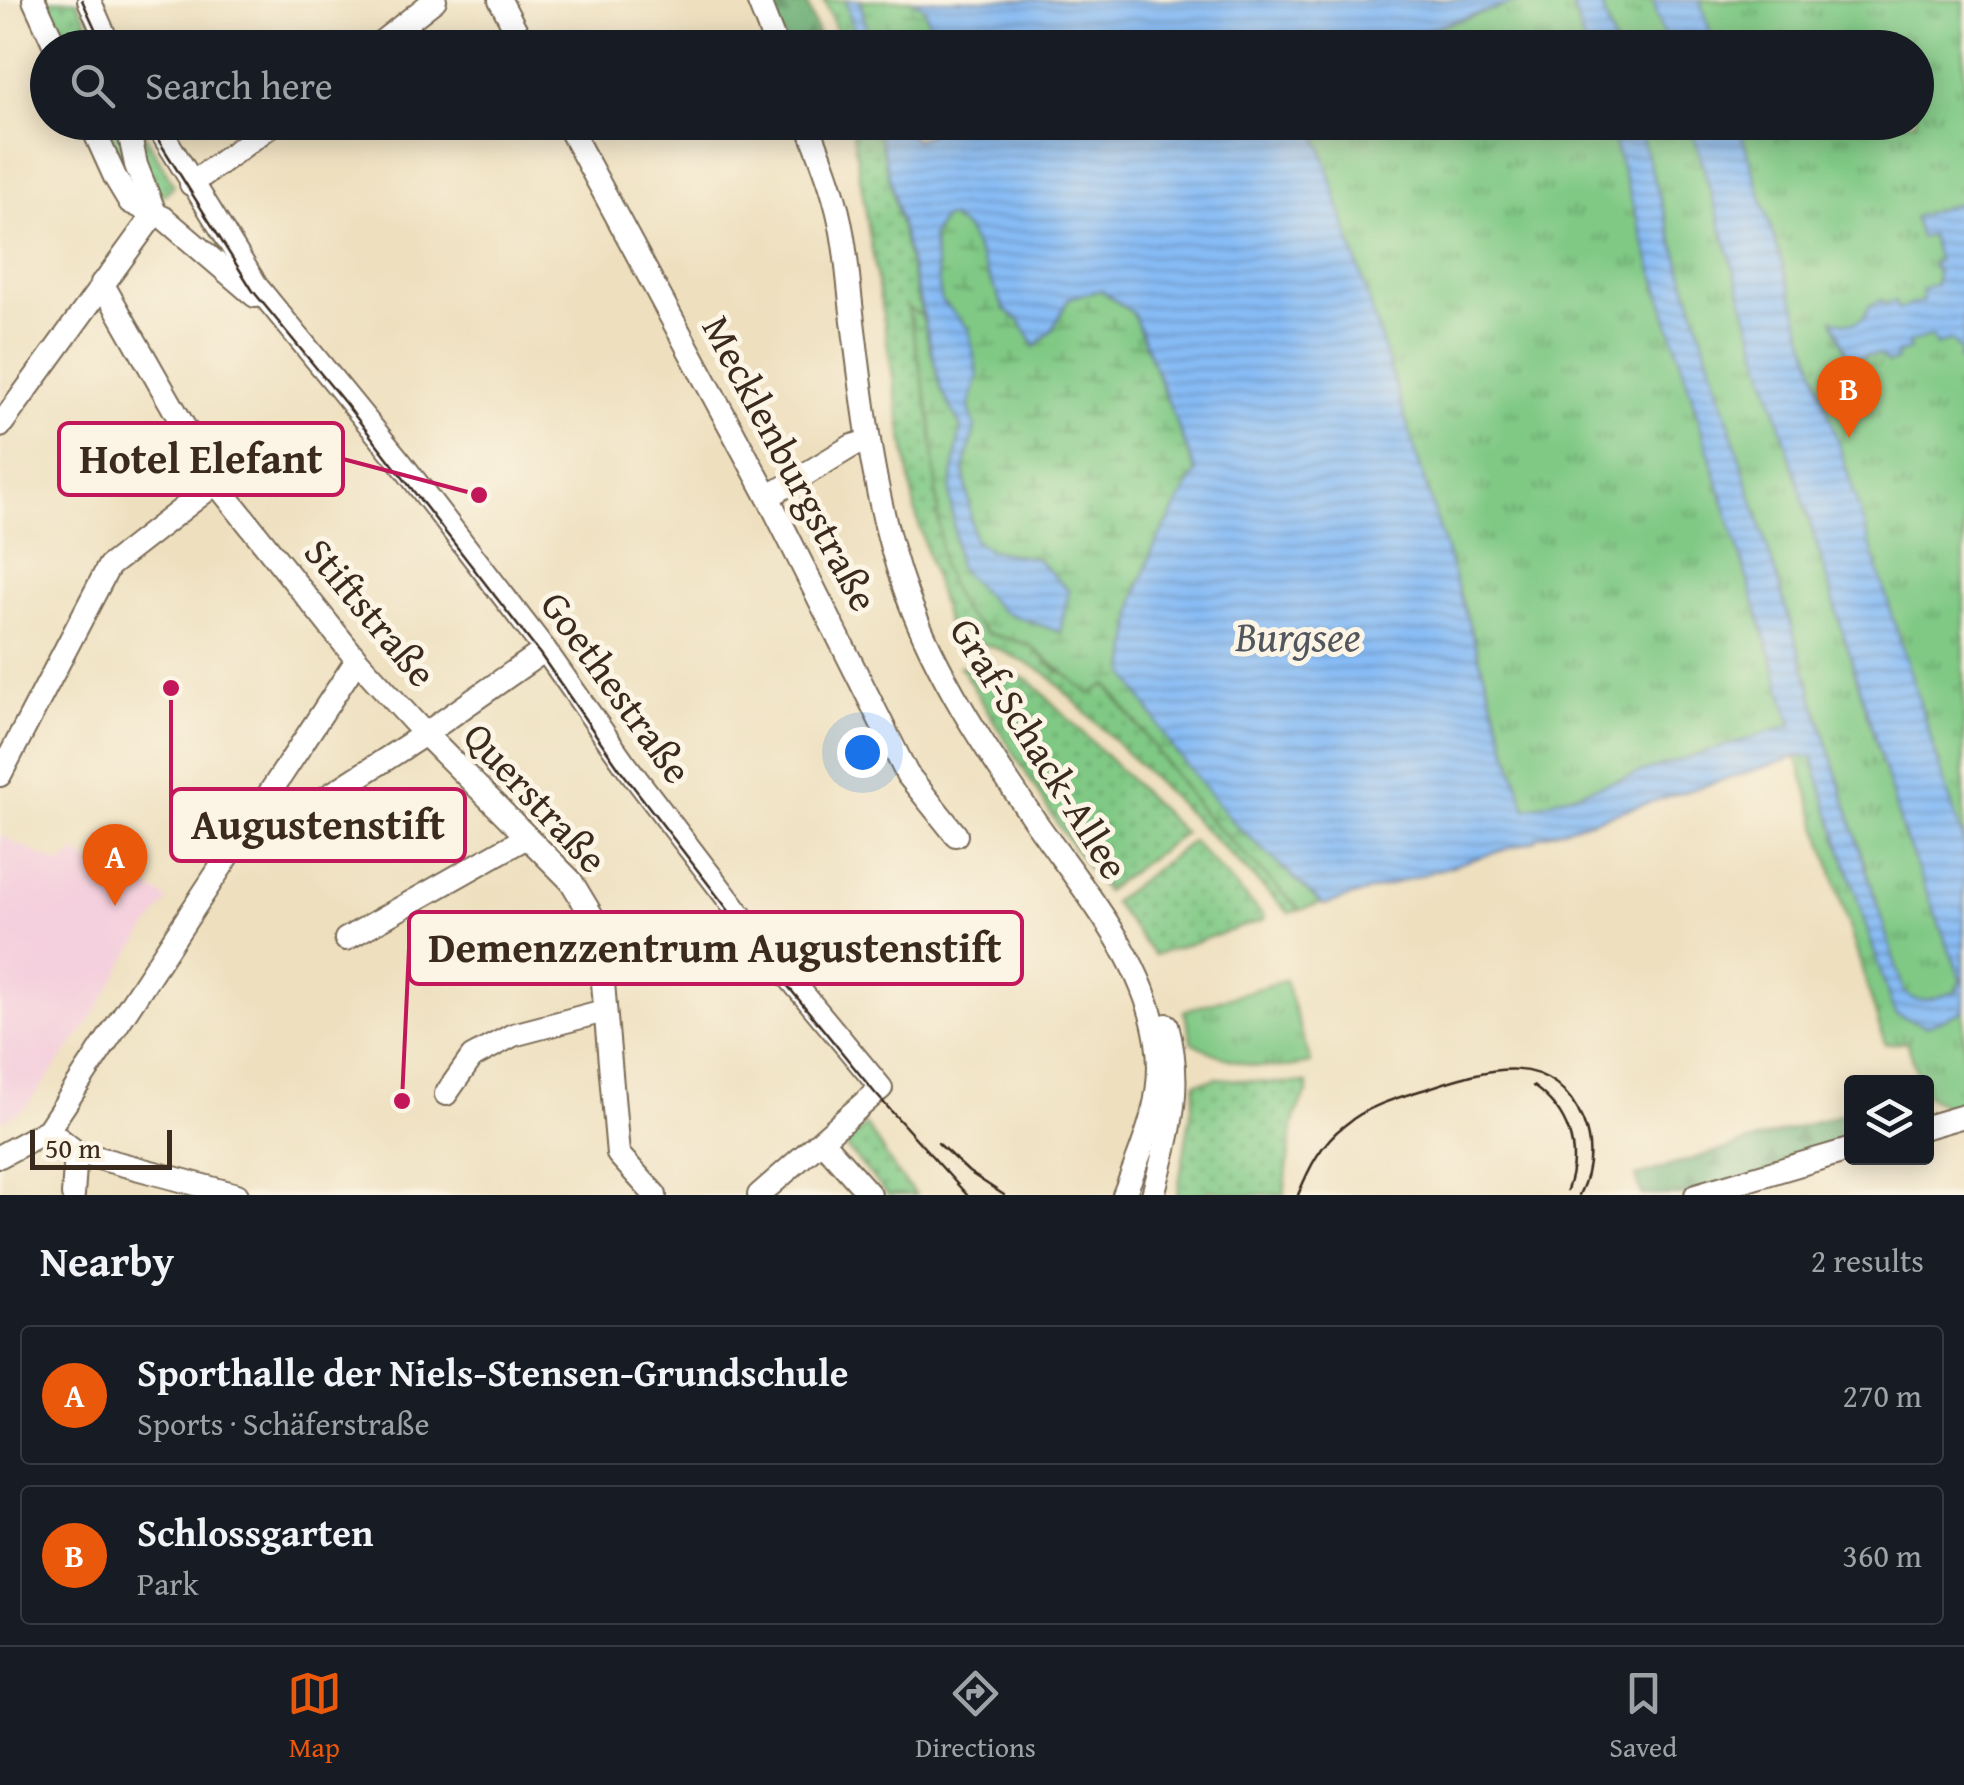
<!DOCTYPE html>
<meta charset="utf-8">
<style>
body{margin:0;font-family:"Gentium Book Plus",serif;background:#20242c;color:#f1f3f6}
.controls{position:absolute;right:30px;bottom:30px;display:grid;overflow:hidden;border-radius:10px;box-shadow:0 5px 25px #0003}
.controls button{width:90px;height:90px;display:grid;place-items:center;padding:0;border:0;border-bottom:2px solid #363941;background:#171b24;color:#f1f3f6;font:50px sans-serif}
.scale{position:absolute;left:30px;bottom:25px;width:142px;box-sizing:border-box;padding-left:10px;border:5px solid #3b2a1e;border-top:0;font-size:28px;line-height:35px;white-space:nowrap;color:#3b2a1e;-webkit-text-stroke:8px #fcf5e5;paint-order:stroke}
.you{position:absolute;left:862px;top:752px;width:35px;height:35px;margin:-25px;border:8px solid #fff;border-radius:50%;background:#1a73e8;box-shadow:0 0 0 15px #1a73e833}
.badge{display:grid;place-items:center;width:65px;height:65px;border-radius:50%;background:#ea580c;color:#fff;font-size:32px;font-weight:700}
.pin{position:absolute;translate:-50% -82px;filter:drop-shadow(0 2px 5px #0008)}
.pin::after{content:'';position:absolute;top:52px;width:35px;height:30px;background:inherit;clip-path:polygon(0 0,100% 0,50% 100%)}
.list{margin:0;padding:0;list-style:none}
h2{display:flex;justify-content:space-between;align-items:center;height:130px;margin:0;padding:0 40px;font-size:42px}
h2 small{font-size:32px;font-weight:400;color:#9ea1a6}
.list li{display:grid;grid-template-columns:65px 1fr auto;gap:30px;align-items:center;box-sizing:border-box;height:140px;margin:0 20px 20px;padding:0 20px;border:2px solid #363941;border-radius:10px}
.list b{display:block;font-size:38px;white-space:nowrap}
.list p{margin:0;font-size:32px;white-space:nowrap;color:#9ea1a6}
.list em{font-size:32px;font-style:normal;color:#9ea1a6}
.icon{flex:none;width:55px;height:55px;fill:none;stroke:currentColor;stroke-width:2;stroke-linecap:round;stroke-linejoin:round}
.map{position:relative;flex:none;width:1964px;height:1195px;overflow:hidden}
.search{position:absolute;background:#171b24;box-shadow:0 5px 25px #0003;left:30px;right:30px;top:30px;height:110px;display:flex;align-items:center;gap:25px;box-sizing:border-box;padding:0 35px;border-radius:55px;color:#9ea1a6;font-size:38px}
.sheet{height:450px;background:#171b24}
nav{display:flex;justify-content:space-around;align-items:center;box-sizing:border-box;height:140px;border-top:2px solid #363941;background:#171b24;font-size:28px;color:#9ea1a6}
nav a{display:grid;justify-items:center;gap:5px}
nav .on{color:#ea580c}
.map>svg:first-child{display:block}
.built{fill:#f4cfdd}
.grass{fill:url(#grass-dots);stroke:#5e7a52;stroke-width:2.5}
.forest{fill:url(#forest-firs);stroke:#526c48;stroke-width:2.5}
.wetland{fill:url(#wetland-marsh);stroke:#5e7a52;stroke-width:2.5}
.park{fill:url(#park-tufts);stroke:#5e7a52;stroke-width:2.5}
.water{fill:url(#water-rules);stroke:#60728a;stroke-width:2.5}
.lines{fill:none;stroke-linecap:round;stroke-linejoin:round}
.minor-casing{stroke:#7a6a56;stroke-width:26}
.minor{stroke:#fff;stroke-width:22}
.tram{stroke:#3b2a1e;stroke-width:2.5}
.labels{text-anchor:middle;dominant-baseline:central;stroke-width:10;stroke-linejoin:round;paint-order:stroke}
.street-label{font-size:40px;fill:#3b2a1e;stroke:#fcf5e5}
.water-label{font-size:42px;font-style:italic;fill:#52565e;stroke:#fcf5e5}
.leader{fill:none;stroke:#c2185b;stroke-width:4}
.callout-dot{fill:#c2185b;stroke:#fcf5e5;stroke-width:4}
.callout{fill:#fcf5e5;stroke:#c2185b;stroke-width:4}
.callout-label{font-size:42px;text-anchor:middle;font-weight:bold;fill:#3b2a1e}
</style>
<div class="map">
<svg width="1964" height="1195" viewBox="0 0 1964 1195">
<defs>
<pattern id="grass-dots" width="8" height="8" patternUnits="userSpaceOnUse" patternTransform="scale(2.5)"><rect width="8" height="8" fill="#80c985"/><path d="M2 2h.1M6 6h.1" fill="none" stroke="#6aa36c" stroke-width="1.8" stroke-linecap="round"/></pattern>
<pattern id="forest-firs" width="22" height="20" patternUnits="userSpaceOnUse" patternTransform="scale(2.5)"><rect width="22" height="20" fill="#68ad72"/><path d="M5 1l3.5 6h-7zM16 11l3.5 6h-7z" fill="#578d5d"/></pattern>
<pattern id="wetland-marsh" width="20" height="14" patternUnits="userSpaceOnUse" patternTransform="scale(2.5)"><rect width="20" height="14" fill="#80c985"/><path d="M1 5h8M5 5V1M11 12h8M15 12V8" fill="none" stroke="#6aa36c"/></pattern>
<pattern id="park-tufts" width="24" height="20" patternUnits="userSpaceOnUse" patternTransform="scale(2.5)"><rect width="24" height="20" fill="#80c985"/><path d="M3 7l-1-3M5 7V3M7 7l1-3M15 17l-1-3M17 17v-4M19 17l1-3" fill="none" stroke="#6aa36c"/></pattern>
<pattern id="water-rules" width="6" height="5" patternUnits="userSpaceOnUse" patternTransform="scale(2.5)"><rect width="6" height="5" fill="#86bbf5"/><path d="M0 2.5h6" fill="none" stroke="#6f98c6"/></pattern>
</defs>
<rect width="100%" height="100%" fill="#fcf5e5"/>
<filter id="ink" filterUnits="userSpaceOnUse"><feTurbulence type="fractalNoise" baseFrequency=".01" numOctaves="2"/><feDisplacementMap in="SourceGraphic" scale="20" xChannelSelector="R" yChannelSelector="G"/><feConvolveMatrix kernelMatrix="1 2 1 2 8 2 1 2 1" color-interpolation-filters="sRGB"/></filter>
<filter id="wash" filterUnits="userSpaceOnUse"><feTurbulence type="fractalNoise" baseFrequency=".0048" numOctaves="4" result="noise"/><feDisplacementMap in="SourceGraphic" scale="40" xChannelSelector="R" yChannelSelector="G"/><feGaussianBlur stdDeviation="2.25" result="paint"/><feColorMatrix in="noise" values="0 0 0 0 0 0 0 0 0 0 0 0 0 0 0 0 0 1.4 0 .05"/><feComposite in="paint" operator="in"/></filter>
<g filter="url(#wash)">
<rect width="100%" height="100%" fill="#eee0bf"/>
<path class="built" d="M0 835 61 865 75 852 138 896 146 885 168 900 131 952 88 1024 25 1108 0 1123Z"/>
<g class="grass">
<path d="M34 0H77L99 47H56Z"/>
<path d="M824 0H846L858 47H839L836 29Z"/>
<path d="M90 123H138L174 186 158 199 136 165 115 177Z"/>
<path d="M851 123H876L922 316 908 309 931 420 986 633 1028 644 1059 672 1106 684 1204 814 1300 910 1289 913 1046 673 996 648 950 634 915 510Z"/>
<path d="M960 666 1028 679 1184 833 1105 891 1062 831Z"/>
<path d="M1192 841 1263 915 1264 920 1154 955 1113 902Z"/>
<path d="M1218 1078 1272 1083H1307V1094C1290 1110 1288 1171 1284 1195H1234L1209 1190 1207 1195H1177L1196 1083Z"/>
<path d="M866 1125 897 1173 916 1195H888L844 1145Z"/>
</g>
<g class="forest">
<path d="M768 0H790L793 6 806 1 823 47H787Z"/>
<path d="M1849 1112 1851 1149 1696 1195H1642L1636 1176Z"/>
</g>
<g class="wetland">
<path d="M860 0H913L924 7 937 48 871 47Z"/>
<path d="M950 217 967 230 1005 310 1020 321 1035 347 1052 330 1069 298 1101 290 1133 313 1196 472 1153 549 1135 599 1126 673 1232 821 1321 903 1300 910 1204 814 1107 684 1090 694 1028 644 986 633 961 610 942 566 931 420 908 308 922 316 941 389 961 427 950 492 958 567 1059 632 1068 591 1037 559 989 550 974 540 964 470 975 428 969 407 978 375 968 328 941 300 932 236 943 218Z"/>
</g>
<g class="park">
<path d="M1524 0H1571L1585 47 1369 48Z"/>
<path d="M1600 0H1964V1116L1927 1096 1926 1082H1920L1907 1042 1885 1044 1797 757 1829 752 1637 123 1916 122V48L1615 47Z"/>
<path d="M1314 123H1608L1793 725 1526 810Z"/>
<path d="M1285 980 1311 1063C1266 1073 1233 1065 1193 1043L1184 1011Z"/>
</g>
<g class="water">
<path d="M846 0H860L871 47H858Z"/>
<path d="M913 0H1524L1369 47H937L924 7Z"/>
<path d="M1571 0H1600L1615 47H1585Z"/>
<path d="M1653 0H1700L1715 47H1667Z"/>
<path d="M927 123H1314L1526 809 1792 725 1608 123H1637L1904 992C1918 1008 1938 996 1957 991L1961 979 1903 832 1690 123H1738L1964 844V1011L1927 1026 1896 1015 1892 1007 1812 757H1797L1537 837 1536 840 1324 905 1321 903 1232 821 1175 751 1126 673 1135 599 1153 549 1196 472 1133 313 1101 290 1069 298 1052 330 1035 347 1020 321 1005 310 967 230 950 217 943 218 932 236 941 300 968 328 978 375 969 407 975 428 964 470 974 540 989 550 1037 559 1069 591 1060 632 1001 611 958 567 950 492 961 427 941 389 876 123H905L903 128 915 140 930 134Z"/>
<path d="M1964 201V359L1958 360 1961 352 1950 340 1936 346 1932 336 1908 343 1910 350 1896 354 1897 360 1888 363 1879 355H1867L1850 363 1833 319C1849 326 1864 325 1869 306L1882 300 1884 304 1895 301 1898 309 1923 301 1921 290 1936 285 1937 271 1931 264 1938 261 1930 235 1920 238 1914 217Z"/>
</g>
</g>
<g filter="url(#ink)">
<g class="lines">
<defs>
<g id="minor">
<path d="M34 0 56 48"/>
<path d="M89 0 110 48"/>
<path d="M500 0 525 48"/>
<path d="M758 0 777 48"/>
<path d="M374 48 435 0"/>
<path d="M90 122 115 177 130 202 164 218 255 296"/>
<path d="M127 122 136 165 155 213"/>
<path d="M155 122 258 288 401 463 545 650 625 764 774 959 881 1088 759 1195"/>
<path d="M566 122 768 497 907 774 956 835"/>
<path d="M807 122C817 148 828 174 835 201 846 239 848 281 853 321 864 412 875 508 907 595 937 676 985 748 1033 818 1080 886 1145 958 1157 1042 1166 1096 1143 1146 1124 1195"/>
<path d="M191 184 276 122"/>
<path d="M102 283 216 483 357 660 425 734 571 881 598 926 618 1154 655 1195"/>
<path d="M0 426 155 213"/>
<path d="M768 497 852 446 869 441"/>
<path d="M0 775 109 566 216 483"/>
<path d="M241 845 327 797 425 734 545 650"/>
<path d="M346 939 527 837"/>
<path d="M446 1094 472 1057 513 1035 604 1011"/>
<path d="M1926 1127 1964 1116"/>
<path d="M48 1130 76 1152 237 1195"/>
<path d="M822 1141 870 1195"/>
<path d="M0 1156 48 1130 357 660"/>
<path d="M73 1195 76 1152"/>
<path d="M1153 1195C1169 1133 1184 1089 1167 1025"/>
<path d="M1696 1195 1852 1149"/>
</g>
</defs>
<use href="#minor" class="minor-casing"/>
<use href="#minor" class="minor"/>
<g class="tram">
<path d="M82 0 104 48"/>
<path d="M147 122 253 291 345 403 540 654 619 768 769 963 875 1093 967 1195"/>
<path d="M1533 1086C1568 1111 1582 1149 1567 1190"/>
<path d="M938 1143 969 1172 1004 1195"/>
<path d="M1298 1195C1309 1168 1321 1143 1345 1125 1369 1105 1400 1097 1429 1088 1486 1069 1552 1047 1583 1121 1593 1146 1591 1171 1579 1195"/>
</g>
</g>
</g>
<g class="labels">
<g class="street-label">
<text transform="translate(791 463) rotate(62)">Mecklenburgstraße</text>
<text transform="translate(371 612) rotate(50)">Stiftstraße</text>
<text transform="translate(617 687) rotate(54)">Goethestraße</text>
<text transform="translate(1040 748) rotate(58)">Graf-Schack-Allee</text>
<text transform="translate(536 797) rotate(47)">Querstraße</text>
</g>
<g class="water-label">
<text x="1298" y="635">Burgsee</text>
</g>
</g>
<path class="leader" d="M479 495L343 459M171 688L171 825M402 1101L409 948"/>
<g class="callout-dot">
<circle cx="479" cy="495" r="10"/>
<circle cx="171" cy="688" r="10"/>
<circle cx="402" cy="1101" r="10"/>
</g>
<g class="callout">
<rect x="59" y="423" width="284" height="72" rx="10"/>
<rect x="171" y="789" width="294" height="72" rx="10"/>
<rect x="409" y="912" width="613" height="72" rx="10"/>
</g>
<g class="callout-label">
<text x="201" y="473">Hotel Elefant</text>
<text x="318" y="839">Augustenstift</text>
<text x="715" y="962">Demenzzentrum Augustenstift</text>
</g>
</svg>
<div class="controls">
<button><svg class="icon" aria-label="layers" viewBox="0 0 24 24"><path d="M12 4l9 5-9 5-9-5zM3 14l9 5 9-5"/></svg></button>
</div>
<div class="scale">50 m</div>
<div class="you"></div>
<div class="pin badge" style="left:115px;top:906px">A</div>
<div class="pin badge" style="left:1849px;top:438px">B</div>
<div class="search"><svg class="icon" aria-label="search" viewBox="0 0 24 24"><circle cx="10" cy="10" r="6"/><path d="M15 15l6 6"/></svg>Search here</div>
</div>
<section class="sheet">
<h2>Nearby<small>2 results</small></h2>
<ul class="list">
<li><span class="badge">A</span><div><b>Sporthalle der Niels-Stensen-Grundschule</b><p>Sports · Schäferstraße</p></div><em>270 m</em></li>
<li><span class="badge">B</span><div><b>Schlossgarten</b><p>Park</p></div><em>360 m</em></li>
</ul>
</section>
<nav>
<a class="on"><svg class="icon" aria-label="map" viewBox="0 0 24 24"><path d="M3 6l6-2 6 2 6-2v14l-6 2-6-2-6 2zM9 4v14M15 6v14"/></svg>Map</a>
<a><svg class="icon" aria-label="directions" viewBox="0 0 24 24"><path d="M12 3l9 9-9 9-9-9zM9 14v-3h6M13 9l2 2-2 2"/></svg>Directions</a>
<a><svg class="icon" aria-label="saved" viewBox="0 0 24 24"><path d="M7 4h10v16l-5-4-5 4z"/></svg>Saved</a>
</nav>
